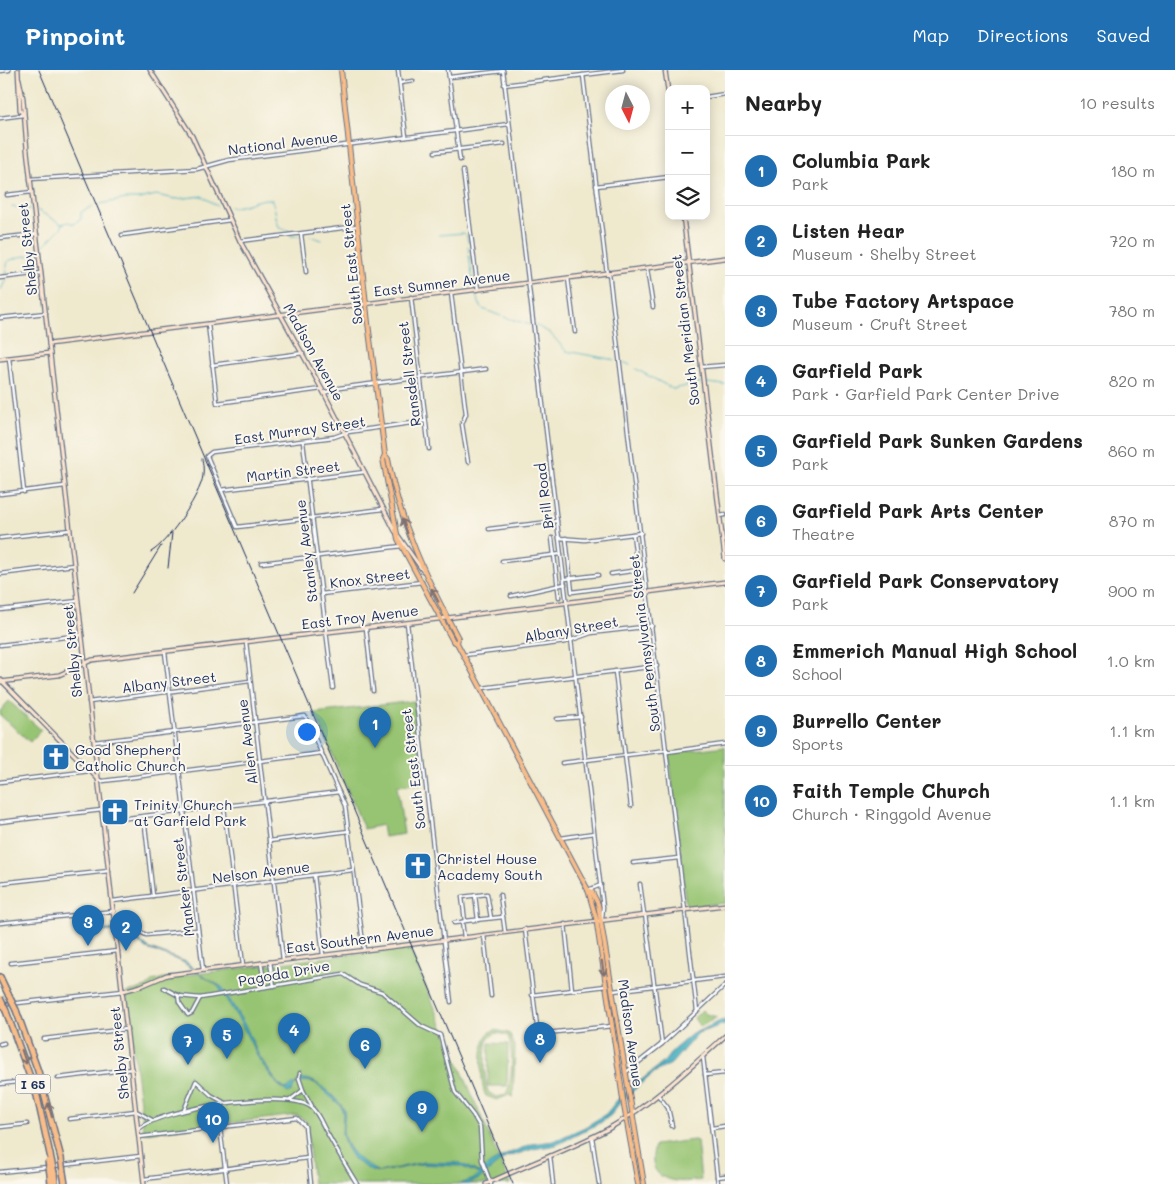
<!DOCTYPE html>
<meta charset="utf-8">
<style>
body{margin:0;font-family:Mali,sans-serif;background:#f2f2f2;color:#222}
.controls{position:absolute;right:15px;top:15px;display:grid;overflow:hidden;border-radius:10px;box-shadow:0 2px 12px #0003}
.controls button{width:45px;height:45px;display:grid;place-items:center;padding:0;border:0;border-bottom:1px solid #e0e0e0;background:#fff;color:#222;font:25px sans-serif}
.compass{position:absolute;left:605px;top:15px;width:45px;height:45px;border-radius:50%;background:#fff;box-shadow:0 2px 12px #0003;rotate:174deg}
.you{position:absolute;left:306px;top:661px;width:18px;height:18px;margin:-12px;border:4px solid #fff;border-radius:50%;background:#1a73e8;box-shadow:0 0 0 8px #1a73e833}
.badge{display:grid;place-items:center;width:32px;height:32px;border-radius:50%;background:#1f6fb2;color:#fff;font-size:16px;font-weight:700}
.pin{position:absolute;translate:-50% -41px;filter:drop-shadow(0 1px 2px #0008)}
.pin::after{content:'';position:absolute;top:26px;width:18px;height:15px;background:inherit;clip-path:polygon(0 0,100% 0,50% 100%)}
.list{margin:0;padding:0;list-style:none}
h2{display:flex;justify-content:space-between;align-items:center;height:65px;margin:0;padding:0 20px;font-size:21px}
h2 small{font-size:16px;font-weight:400;color:#767676}
.list li{display:grid;grid-template-columns:32px 1fr auto;gap:15px;align-items:center;box-sizing:border-box;height:70px;padding:0 20px;border-top:1px solid #e0e0e0}
.list b{display:block;font-size:19px;white-space:nowrap}
.list p{margin:0;font-size:16px;white-space:nowrap;color:#767676}
.list em{font-size:16px;font-style:normal;color:#767676}
.icon{flex:none;width:28px;height:28px;fill:none;stroke:currentColor;stroke-width:2;stroke-linecap:round;stroke-linejoin:round}
.map{position:relative;flex:none;width:725px;height:1114px;overflow:hidden}
header{display:flex;align-items:center;gap:30px;box-sizing:border-box;height:70px;padding:0 25px;background:#1f6fb2;color:#fff}
header strong{font-size:24px}
nav{display:flex;gap:28px;margin-inline-start:auto;font-size:18px}
main{display:flex}
aside{flex:1;background:#fff}
.map>svg:first-child{display:block}
.green{fill:#97c472;stroke:#597a68;fill-rule:evenodd}
.water{fill:#3facbe;stroke:#2d6e8e}
.lines{fill:none;stroke-linecap:round;stroke-linejoin:round}
.stream{stroke:#3facbe;stroke-width:1}
.street-casing{stroke:#657085;stroke-width:5}
.secondary-casing{stroke:#657085;stroke-width:5.5}
.primary-casing{stroke:#657085;stroke-width:6}
.highway-casing{stroke:#657085;stroke-width:8}
.street{stroke:#fff;stroke-width:2.5}
.secondary{stroke:#fce5d0;stroke-width:3}
.primary{stroke:#f8bd89;stroke-width:4}
.highway{stroke:#f8bd89;stroke-width:5}
.rail{stroke:#1b2f5e;stroke-width:1}
.highway-bridge-casing{stroke:#657085;stroke-width:8;stroke-linecap:butt}
.highway-bridge{stroke:#f8bd89;stroke-width:5}
.oneway{stroke:#7e6f71}
.labels{text-anchor:middle;dominant-baseline:central;stroke-width:4;stroke-linejoin:round;paint-order:stroke}
.shield{fill:#fbf7ec;stroke:#5e6b89;stroke-width:1}
.shield-label{font-size:12px;font-weight:bold;fill:#1b2f5e}
.street-label{font-size:14px;fill:#1b2f5e;stroke:#fbf7ec}
.poi-label{font-size:14px;fill:#1b2f5e;stroke:#fbf7ec;text-anchor:start}
</style>
<header>
<strong>Pinpoint</strong>
<nav><a>Map</a><a>Directions</a><a>Saved</a></nav>
</header>
<main>
<div class="map">
<svg width="725" height="1114" viewBox="0 0 725 1114">
<rect width="100%" height="100%" fill="#fbf7ec"/>
<filter id="ink" filterUnits="userSpaceOnUse"><feTurbulence type="fractalNoise" baseFrequency=".02" numOctaves="2"/><feDisplacementMap in="SourceGraphic" scale="10" xChannelSelector="R" yChannelSelector="G"/><feConvolveMatrix kernelMatrix="1 2 1 2 8 2 1 2 1" color-interpolation-filters="sRGB"/></filter>
<filter id="wash" filterUnits="userSpaceOnUse"><feTurbulence type="fractalNoise" baseFrequency=".0096" numOctaves="4" result="noise"/><feDisplacementMap in="SourceGraphic" scale="20" xChannelSelector="R" yChannelSelector="G"/><feGaussianBlur stdDeviation="1.12" result="paint"/><feColorMatrix in="noise" values="0 0 0 0 0 0 0 0 0 0 0 0 0 0 0 0 0 1.4 0 .05"/><feComposite in="paint" operator="in"/></filter>
<g filter="url(#wash)">
<rect width="100%" height="100%" fill="#efe9ce"/>
<g class="green">
<path d="M9 631 41 660 30 672 0 645V641Z"/>
<path d="M414 631 424 713 397 716 404 764 384 767 382 755 364 759 315 643Z"/>
<path d="M725 676V833L686 837 669 683Z"/>
<path d="M409 877 510 1114H313L306 1051 297 1045 144 1063 126 923 146 917 153 911 164 908Z"/>
<path d="M702 940 706 944 717 947 700 957 694 948Z"/>
<path d="M495 960 509 963 515 976 513 1027 509 1025 497 1030 486 1026C480 1017 480 976 486 967 488 963 491 962 495 960ZM496 963 507 965C514 974 513 1017 505 1025L497 1027 489 1023C484 1016 484 981 487 971 489 967 492 965 496 963Z"/>
<path d="M489 973 508 974 507 1016H488Z"/>
<path d="M694 1070 697 1071 701 1110C671 1114 645 1110 655 1075Z"/>
</g>
<path class="water" d="M70 848 82 857 95 861 119 859 126 861 150 879 186 892 204 907 222 917 246 957 258 984 278 1014 285 1019C293 1017 296 1010 305 1009 316 1009 336 1028 342 1036 347 1043 343 1052 343 1059 344 1081 362 1093 379 1102L424 1092 460 1093 480 1103 490 1094 510 1083 532 1074 554 1071 585 1057 606 1044 619 1028 664 992 673 980 692 964 725 949V954L698 963 671 994 655 1002 620 1032 611 1045 600 1053 556 1075 533 1079 505 1088 479 1109 468 1114H460L474 1109 479 1104 460 1096 421 1094 381 1102 371 1101 354 1090 346 1077 342 1064 343 1044 341 1036 315 1013 306 1011 295 1014 292 1021 288 1023 278 1015 260 991 239 950 218 916 181 891 147 879 124 861 96 862 67 849Z"/>
<g class="lines">
<g class="stream">
<path d="M100 134 126 129H140L156 125 176 129 202 126 217 136"/>
<path d="M12 137 30 139"/>
<path d="M230 137C244 138 256 128 271 129 277 138 274 149 280 158L290 161V163"/>
<path d="M37 140 62 154"/>
<path d="M439 165 464 163 467 166 468 172"/>
<path d="M291 166H299"/>
<path d="M310 166 322 170"/>
<path d="M43 176 62 157V154L68 152 74 154 81 149V142L93 136"/>
<path d="M468 176 469 182"/>
<path d="M469 186 474 218"/>
<path d="M5 206 8 191 19 187 34 185"/>
<path d="M0 222 6 209"/>
<path d="M474 222 481 237"/>
<path d="M483 239 501 246"/>
<path d="M504 247 531 255"/>
<path d="M535 255 550 263 566 281 615 290"/>
<path d="M623 292 630 295"/>
<path d="M636 299 673 319 700 313"/>
<path d="M707 313 725 315"/>
</g>
</g>
</g>
<g filter="url(#ink)">
<g class="lines">
<defs>
<g id="street">
<path d="M398 0 406 67"/>
<path d="M448 0 460 90"/>
<path d="M503 0 603 837 602 849"/>
<path d="M0 1 9 0"/>
<path d="M583 5 607 204"/>
<path d="M450 7 503 1"/>
<path d="M400 13 413 11"/>
<path d="M504 15 623 0"/>
<path d="M706 27 725 24"/>
<path d="M0 48 23 45"/>
<path d="M435 82 504 74"/>
<path d="M463 101 478 220"/>
<path d="M30 109 197 99 229 90 509 54"/>
<path d="M596 116 669 107"/>
<path d="M7 125 32 122"/>
<path d="M301 164 306 202"/>
<path d="M122 165 230 150"/>
<path d="M0 168 37 164"/>
<path d="M240 171 358 156"/>
<path d="M647 199 653 237"/>
<path d="M609 203 697 941"/>
<path d="M0 208 41 203"/>
<path d="M568 208 575 262"/>
<path d="M451 223 466 344 462 354 468 392"/>
<path d="M411 227 429 379"/>
<path d="M0 248 46 243"/>
<path d="M208 254 217 333 322 319"/>
<path d="M9 288 24 422"/>
<path d="M212 295 303 283"/>
<path d="M701 297 725 295"/>
<path d="M324 323 339 318 486 299"/>
<path d="M303 372 333 618"/>
<path d="M221 420 365 402"/>
<path d="M0 424 65 416"/>
<path d="M383 439 237 457 207 386 212 382 334 367 348 362 425 351"/>
<path d="M720 446 725 445"/>
<path d="M489 459 557 451"/>
<path d="M0 468 70 460"/>
<path d="M552 468 559 527"/>
<path d="M559 468 585 470 641 463"/>
<path d="M566 468 572 522 639 513 633 464"/>
<path d="M502 491 561 484"/>
<path d="M261 493 402 476"/>
<path d="M0 504 74 495"/>
<path d="M611 504 645 499"/>
<path d="M565 509 598 505"/>
<path d="M321 524 422 512"/>
<path d="M511 526 565 514"/>
<path d="M0 540 78 531"/>
<path d="M407 553 451 932"/>
<path d="M366 558 373 621"/>
<path d="M246 572 283 890"/>
<path d="M0 575 82 565"/>
<path d="M165 582 203 900"/>
<path d="M464 585 566 572 591 563 652 556"/>
<path d="M615 601 631 736"/>
<path d="M482 618 657 596"/>
<path d="M89 632 250 611"/>
<path d="M557 649 581 647"/>
<path d="M94 672 305 646 345 736 364 880"/>
<path d="M667 682 725 674"/>
<path d="M562 693 667 680"/>
<path d="M98 710 103 711 322 683"/>
<path d="M0 712 90 701"/>
<path d="M224 737 243 895"/>
<path d="M144 747 153 826"/>
<path d="M103 751 339 722"/>
<path d="M0 752 102 740"/>
<path d="M561 768 594 763"/>
<path d="M269 771 349 761"/>
<path d="M633 793 679 788"/>
<path d="M314 805 323 885"/>
<path d="M0 813 109 801"/>
<path d="M640 814 644 844"/>
<path d="M588 820 601 815"/>
<path d="M475 825 478 850"/>
<path d="M500 825 505 862"/>
<path d="M113 831 353 800"/>
<path d="M645 844 662 974"/>
<path d="M465 851 503 847"/>
<path d="M462 852 465 851 462 827 487 824 491 848"/>
<path d="M462 852 464 867"/>
<path d="M0 853 114 841"/>
<path d="M115 853 126 854 146 865 198 860"/>
<path d="M454 853 462 852"/>
<path d="M565 854 572 920"/>
<path d="M525 859 538 964 612 956"/>
<path d="M484 865 491 926"/>
<path d="M270 892 274 916"/>
<path d="M11 893 118 881"/>
<path d="M261 893 265 917"/>
<path d="M164 918 179 926 200 928 343 904 360 915 382 922 421 956 440 965 455 1022 473 1045 480 1057 482 1090 491 1114"/>
<path d="M613 921 725 907"/>
<path d="M178 925 179 932 188 945 192 943 200 928"/>
<path d="M532 925 606 916"/>
<path d="M0 935 123 921"/>
<path d="M44 969 127 959"/>
<path d="M0 974 4 973"/>
<path d="M703 987 718 1114"/>
<path d="M625 1003 662 974 725 915"/>
<path d="M705 1005 725 1003"/>
<path d="M58 1008 132 999"/>
<path d="M0 1014 17 1012"/>
<path d="M303 1020 312 1036"/>
<path d="M658 1025 668 1038 672 1056"/>
<path d="M290 1030 303 1020 299 1008 300 1003"/>
<path d="M184 1040 196 1011 211 1025 225 1033"/>
<path d="M69 1049 136 1041 152 1050"/>
<path d="M0 1057 27 1054"/>
<path d="M220 1057 227 1114"/>
<path d="M712 1058 725 1056"/>
<path d="M138 1060C158 1038 293 1018 312 1038 318 1043 322 1054 326 1061 336 1079 346 1096 357 1114"/>
<path d="M139 1067 297 1048 305 1056 311 1114"/>
<path d="M592 1067 599 1114"/>
<path d="M550 1086 553 1114"/>
<path d="M54 1096 141 1086"/>
<path d="M0 1102 48 1097"/>
<path d="M717 1107 725 1106"/>
<path d="M144 1109 308 1088"/>
</g>
<g id="secondary">
<path d="M18 0 20 40 23 45"/>
<path d="M150 0 192 66 240 171 324 323 395 461 423 501"/>
<path d="M665 0 669 28"/>
<path d="M19 9 23 28 27 80 144 1114"/>
<path d="M683 146 725 489"/>
<path d="M49 274 725 188"/>
<path d="M0 289 50 283"/>
<path d="M1 610 98 709"/>
<path d="M0 612 59 605 92 590 447 548 725 512"/>
<path d="M123 921 141 916 167 905 725 835"/>
<path d="M486 1114C526 1095 569 1080 608 1059 652 1034 688 1000 725 966"/>
</g>
<g id="primary">
<path d="M341 0 368 253 385 385 383 389 398 469 453 571 457 573 473 603 588 820 592 822 598 834 644 1114"/>
<path d="M385 385 388 389C400 454 427 510 458 568L457 573"/>
<path d="M588 820 596 848 624 1036 638 1114"/>
</g>
<g id="highway">
<path d="M0 907 9 926"/>
<path d="M16 940 38 1001 61 1088"/>
<path d="M6 941 37 1026 51 1089"/>
<path d="M63 1102 65 1114"/>
<path d="M54 1103 55 1114"/>
<path d="M50 1104 51 1114"/>
</g>
</defs>
<use href="#street" class="street-casing"/>
<use href="#secondary" class="secondary-casing"/>
<use href="#primary" class="primary-casing"/>
<use href="#highway" class="highway-casing"/>
<use href="#street" class="street"/>
<use href="#secondary" class="secondary"/>
<use href="#primary" class="primary"/>
<use href="#highway" class="highway"/>
<g class="rail">
<path d="M39 0 513 1114"/>
<path d="M151 482C168 472 193 434 200 416 204 407 204 398 202 389"/>
<path d="M168 498 172 463"/>
<path d="M132 523 161 476"/>
</g>
<defs>
<g id="highway-bridge">
<path d="M9 926 16 940"/>
<path d="M0 928 6 941"/>
<path d="M61 1088 63 1102"/>
<path d="M51 1089 54 1103"/>
<path d="M48 1091 50 1104"/>
</g>
</defs>
<use href="#highway-bridge" class="highway-bridge-casing"/>
<use href="#highway-bridge" class="highway-bridge"/>
</g>
<defs><path id="oneway-shaft" d="M-6 0H5M1.5-3L5.5 0L1.5 3" fill="none" stroke-width="1.6" stroke-linecap="round" stroke-linejoin="round" transform="scale(1.25)"/></defs>
<g class="oneway">
<use href="#oneway-shaft" transform="translate(405 456) rotate(-109)"/>
<use href="#oneway-shaft" transform="translate(435 525) rotate(-117)"/>
<use href="#oneway-shaft" transform="translate(603 898) rotate(81)"/>
<use href="#oneway-shaft" transform="translate(24 987) rotate(71)"/>
<use href="#oneway-shaft" transform="translate(50 1040) rotate(-105)"/>
</g>
</g>
<defs>
<symbol id="church-square" viewBox="-11 -11 22 22"><rect x="-9" y="-9" width="18" height="18" rx="4" fill="#1f6fb2" stroke="#fbf7ec"/><path d="M-1.2-6h2.4v3.5h3.3v2.4h-3.3V6h-2.4V-.1h-3.3v-2.4h3.3Z" fill="#fff"/></symbol>
</defs>
<g fill-rule="evenodd">
<use href="#church-square" x="40" y="671" width="32" height="32"/>
<use href="#church-square" x="99" y="726" width="32" height="32"/>
<use href="#church-square" x="402" y="780" width="32" height="32"/>
</g>
<g class="labels">
<rect class="shield" x="15.5" y="1004.5" width="35" height="19" rx="4"/>
<g class="shield-label">
<text x="33" y="1014">I 65</text>
</g>
<g class="street-label">
<text transform="translate(283 73) rotate(-7)">National Avenue</text>
<text transform="translate(27 179) rotate(-96)">Shelby Street</text>
<text transform="translate(351 194) rotate(-96)">South East Street</text>
<text transform="translate(442 213) rotate(-7)">East Sumner Avenue</text>
<text transform="translate(685 260) rotate(-97)">South Meridian Street</text>
<text transform="translate(314 282) rotate(61)">Madison Avenue</text>
<text transform="translate(409 304) rotate(-97)">Ransdell Street</text>
<text transform="translate(300 360) rotate(-8)">East Murray Street</text>
<text transform="translate(293 401) rotate(-7)">Martin Street</text>
<text transform="translate(544 426) rotate(-97)">Brill Road</text>
<text transform="translate(306 481) rotate(-97)">Stanley Avenue</text>
<text transform="translate(370 508) rotate(-7)">Knox Street</text>
<text transform="translate(360 547) rotate(-7)">East Troy Avenue</text>
<text transform="translate(571 559) rotate(-10)">Albany Street</text>
<text transform="translate(644 573) rotate(-97)">South Pennsylvania Street</text>
<text transform="translate(72 581) rotate(-96)">Shelby Street</text>
<text transform="translate(169 612) rotate(-7)">Albany Street</text>
<text transform="translate(247 672) rotate(-97)">Allen Avenue</text>
<text transform="translate(413 699) rotate(-97)">South East Street</text>
<text transform="translate(261 802) rotate(-7)">Nelson Avenue</text>
<text transform="translate(183 817) rotate(-97)">Manker Street</text>
<text transform="translate(360 869) rotate(-7)">East Southern Avenue</text>
<text transform="translate(284 903) rotate(-10)">Pagoda Drive</text>
<text transform="translate(631 963) rotate(82)">Madison Avenue</text>
<text transform="translate(119 983) rotate(-96)">Shelby Street</text>
</g>
<g class="poi-label">
<text x="75" y="679">Good Shepherd<tspan x="75" dy="16">Catholic Church</tspan></text>
<text x="134" y="734">Trinity Church<tspan x="134" dy="16">at Garfield Park</tspan></text>
<text x="437" y="788">Christel House<tspan x="437" dy="16">Academy South</tspan></text>
</g>
</g>
</svg>
<div class="controls">
<button>+</button>
<button>−</button>
<button><svg class="icon" aria-label="layers" viewBox="0 0 24 24"><path d="M12 4l9 5-9 5-9-5zM3 14l9 5 9-5"/></svg></button>
</div>
<svg class="compass" viewBox="-18 -18 36 36"><path d="M0-13l5 13h-10z" fill="#e53935"/><path d="M0 13l5-13h-10z" fill="#767676"/></svg>
<div class="you"></div>
<div class="pin badge" style="left:375px;top:678px">1</div>
<div class="pin badge" style="left:126px;top:881px">2</div>
<div class="pin badge" style="left:88px;top:876px">3</div>
<div class="pin badge" style="left:294px;top:984px">4</div>
<div class="pin badge" style="left:227px;top:989px">5</div>
<div class="pin badge" style="left:365px;top:999px">6</div>
<div class="pin badge" style="left:188px;top:995px">7</div>
<div class="pin badge" style="left:540px;top:993px">8</div>
<div class="pin badge" style="left:422px;top:1062px">9</div>
<div class="pin badge" style="left:213px;top:1073px">10</div>
</div>
<aside>
<h2>Nearby<small>10 results</small></h2>
<ul class="list">
<li><span class="badge">1</span><div><b>Columbia Park</b><p>Park</p></div><em>180 m</em></li>
<li><span class="badge">2</span><div><b>Listen Hear</b><p>Museum · Shelby Street</p></div><em>720 m</em></li>
<li><span class="badge">3</span><div><b>Tube Factory Artspace</b><p>Museum · Cruft Street</p></div><em>780 m</em></li>
<li><span class="badge">4</span><div><b>Garfield Park</b><p>Park · Garfield Park Center Drive</p></div><em>820 m</em></li>
<li><span class="badge">5</span><div><b>Garfield Park Sunken Gardens</b><p>Park</p></div><em>860 m</em></li>
<li><span class="badge">6</span><div><b>Garfield Park Arts Center</b><p>Theatre</p></div><em>870 m</em></li>
<li><span class="badge">7</span><div><b>Garfield Park Conservatory</b><p>Park</p></div><em>900 m</em></li>
<li><span class="badge">8</span><div><b>Emmerich Manual High School</b><p>School</p></div><em>1.0 km</em></li>
<li><span class="badge">9</span><div><b>Burrello Center</b><p>Sports</p></div><em>1.1 km</em></li>
<li><span class="badge">10</span><div><b>Faith Temple Church</b><p>Church · Ringgold Avenue</p></div><em>1.1 km</em></li>
</ul>
</aside>
</main>
